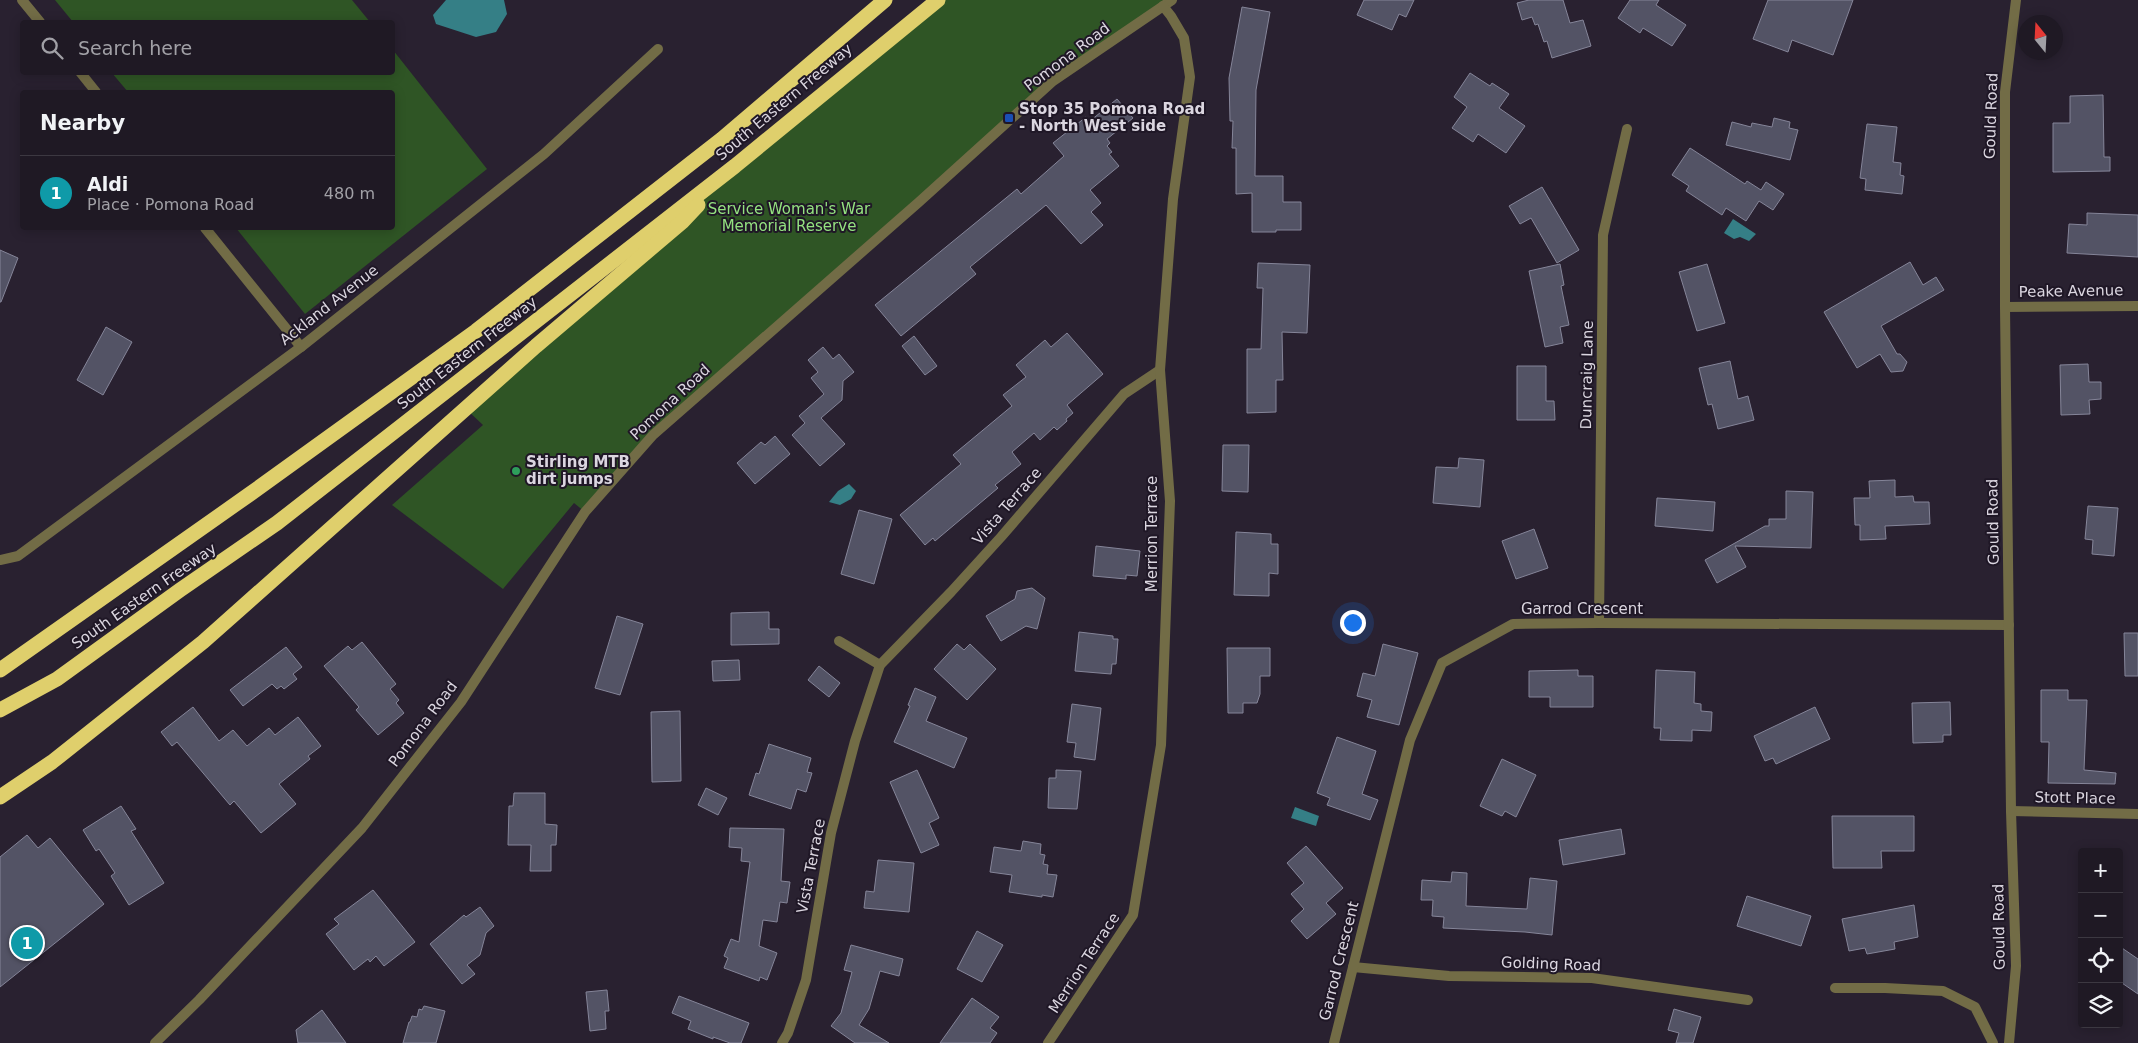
<!DOCTYPE html>
<meta charset="utf-8">
<style>
body{margin:0;font-family:"DejaVu Sans",sans-serif;background:#27222c;color:#f1f3f6}
.controls{position:absolute;right:15px;bottom:15px;display:grid;overflow:hidden;border-radius:5px;box-shadow:0 2px 12px #0003}
.controls button{width:45px;height:45px;display:grid;place-items:center;padding:0;border:0;border-bottom:1px solid #3c3841;background:#1f1924;color:#f1f3f6;font:25px sans-serif}
.compass{position:absolute;left:2018px;top:15px;width:45px;height:45px;border-radius:50%;background:#1f1924;box-shadow:0 2px 12px #0003;rotate:342deg}
.you{position:absolute;left:1352px;top:622px;width:18px;height:18px;margin:-12px;border:4px solid #fff;border-radius:50%;background:#1a73e8;box-shadow:0 0 0 8px #1a73e833}
.badge{display:grid;place-items:center;width:32px;height:32px;border-radius:50%;background:#7c3aed;color:#fff;font-size:16px;font-weight:700}
.pin{position:absolute;translate:-50% -50%;border:2px solid #fff;box-shadow:0 1px 5px #0006}
.list{margin:0;padding:0;list-style:none}
h2{display:flex;justify-content:space-between;align-items:center;height:65px;margin:0;padding:0 20px;font-size:21px}
h2 small{font-size:16px;font-weight:400;color:#a1a0a6}
.list li{display:grid;grid-template-columns:32px 1fr auto;gap:15px;align-items:center;box-sizing:border-box;height:75px;padding:0 20px;border-top:1px solid #3c3841}
.list b{display:block;font-size:19px;white-space:nowrap}
.list p{margin:0;font-size:16px;white-space:nowrap;color:#a1a0a6}
.list em{font-size:16px;font-style:normal;color:#a1a0a6}
.icon{flex:none;width:28px;height:28px;fill:none;stroke:currentColor;stroke-width:2;stroke-linecap:round;stroke-linejoin:round}
.map{position:relative;flex:none;width:2138px;height:1043px;overflow:hidden}
.search{position:absolute;background:#1f1924;box-shadow:0 2px 12px #0003;left:20px;top:20px;width:375px;height:55px;display:flex;align-items:center;gap:12px;box-sizing:border-box;padding:0 18px;border-radius:5px;color:#a1a0a6;font-size:19px}
.panel{position:absolute;background:#1f1924;box-shadow:0 2px 12px #0003;left:20px;top:90px;width:375px;height:140px;border-radius:5px}
.map>svg:first-child{display:block}
.green{fill:#2f5525}
.water{fill:#357f86}
.building{fill:#535365;stroke:#858599}
.lines{fill:none;stroke-linecap:round;stroke-linejoin:round}
.minor{stroke:#726c46;stroke-width:10}
.motorway{stroke:#dfcf6c;stroke-width:15}
.transit-dot{fill:#1a4fb4;stroke:#1f1726;stroke-width:2}
.leisure-dot{fill:#2e9e5b;stroke:#1f1726;stroke-width:2}
.labels{text-anchor:middle;dominant-baseline:central;stroke-width:4;stroke-linejoin:round;paint-order:stroke}
.street-label{font-size:15px;fill:#dbd6e0;stroke:#1f1726}
.poi-label{font-size:15px;font-weight:bold;fill:#dbd6e0;stroke:#1f1726;text-anchor:start}
.park-label{font-size:15px;fill:#94e280;stroke:#1f1726}
</style>
<div class="map">
<svg width="2138" height="1043" viewBox="0 0 2138 1043">
<rect width="100%" height="100%" fill="#292130"/>
<g class="green">
<path d="M55 0H352L370 22H73Z"/>
<path d="M938 0H1166L1053 81 653 435 585 512 574 503 503 589 392 505 483 425 466 409 735 166Z"/>
<path d="M393 50 487 169 305 314 236 228H392V92H128L112 73 392 72Z"/>
</g>
<g class="water">
<path d="M446 0H504L507 14 496 32 476 37 436 24 433 15Z"/>
<path d="M1733 219 1756 234 1749 241 1740 237 1734 239 1724 233Z"/>
<path d="M849 484 856 491 851 499 840 505 829 502 838 491Z"/>
<path d="M1295 807 1319 816 1316 826 1291 818Z"/>
</g>
<g class="building">
<path d="M1364 0H1414L1406 17 1399 14 1392 30 1357 15Z"/>
<path d="M1529 0H1563L1570 23 1583 20 1591 46 1552 58 1547 41 1544 42 1538 24 1535 25 1532 17 1522 20 1517 3Z"/>
<path d="M1630 0H1659L1656 5 1686 25 1672 46 1643 28 1640 33 1618 18Z"/>
<path d="M1768 0H1853L1833 55 1792 40 1788 52 1753 39Z"/>
<path d="M1242 7 1270 12 1256 90 1255 176H1283V202H1301V230H1276V232H1252V193L1236 194V148H1232L1233 121H1230L1229 78Z"/>
<path d="M1470 73 1490 86 1492 83 1509 94 1499 108 1525 126 1506 153 1478 134 1473 142 1452 128 1467 107 1454 97Z"/>
<path d="M2103 95 2104 157H2110V171L2053 172V123H2070V96Z"/>
<path d="M1117 99 1133 118 1107 139 1110 143 1107 146 1112 152 1109 154 1119 166 1090 190 1101 203 1091 212 1103 225 1081 244 1046 205 970 267 976 274 901 336 875 305 1017 189 1021 194 1064 156 1053 143 1086 117 1090 121Z"/>
<path d="M1774 118 1790 122 1789 128 1798 130 1790 160 1726 145 1732 122 1751 127 1752 123 1772 127Z"/>
<path d="M1867 124 1897 127 1893 162 1901 163 1900 175 1904 176 1902 194 1865 190 1866 179 1860 178Z"/>
<path d="M1690 148 1745 184 1747 181 1761 190 1766 182 1784 194 1773 210 1759 201 1746 221 1726 208 1722 215 1686 191 1689 186 1672 175Z"/>
<path d="M1542 187 1579 250 1557 263 1531 218 1520 224 1509 206Z"/>
<path d="M2087 213 2138 215V257L2067 253 2069 224 2087 225Z"/>
<path d="M0 250 18 258 1 302H0Z"/>
<path d="M1910 262 1923 285 1936 277 1944 290 1881 326 1897 354H1900L1907 362 1903 371 1891 372 1880 354 1857 368 1824 312Z"/>
<path d="M1258 263 1310 265 1307 333 1282 332 1283 380H1276V412L1247 413V349H1261L1263 288H1257Z"/>
<path d="M1560 264 1564 285 1561 286 1569 325 1560 327 1563 343 1545 347 1529 271Z"/>
<path d="M1707 264 1725 323 1697 331 1679 272Z"/>
<path d="M106 327 132 342 103 395 77 380Z"/>
<path d="M1067 333 1103 374 1067 405 1073 413 1066 419 1067 421 1057 430 1054 427 1040 440 1034 433 1012 452 1021 464 995 485 998 488 935 541 933 538 925 545 900 515 961 464 953 455 1012 406 1003 395 1026 377 1016 365 1045 340 1051 347Z"/>
<path d="M914 336 937 366 925 375 902 346Z"/>
<path d="M823 347 833 359 839 354 854 372 843 381 842 400 821 418 845 444 820 466 792 435 805 423 799 416 824 394 811 378 818 372 808 360Z"/>
<path d="M1730 361 1738 399 1748 396 1754 420 1718 429 1712 404 1708 405 1699 368Z"/>
<path d="M2088 364 2089 382H2101V399L2089 400 2090 414 2061 415 2060 365Z"/>
<path d="M1517 366H1546V401H1554L1555 420H1517Z"/>
<path d="M775 436 790 454 755 484 737 463 761 442 765 445Z"/>
<path d="M1223 445H1249L1248 492 1222 491Z"/>
<path d="M1459 458 1484 460 1480 507 1433 503 1436 467 1458 468Z"/>
<path d="M1895 480V497L1913 496 1914 502H1929L1930 524 1885 526 1886 539 1860 540V525H1855L1854 498H1870L1869 481Z"/>
<path d="M1786 491 1813 492 1811 548 1735 546 1746 567 1717 583 1705 560 1765 526H1769V519H1786Z"/>
<path d="M1657 498 1715 502 1713 531 1655 526Z"/>
<path d="M2088 506 2118 508 2114 556 2092 554 2093 540 2085 539Z"/>
<path d="M859 510 892 519 874 584 841 574Z"/>
<path d="M1534 529 1548 568 1516 579 1502 541Z"/>
<path d="M1236 532 1271 534V544H1278V574L1269 573V596L1234 595Z"/>
<path d="M1096 546 1140 551 1137 576 1126 575V579L1093 576Z"/>
<path d="M1032 588 1045 598 1037 629 1026 626 1001 641 986 616 1015 599 1017 591Z"/>
<path d="M769 612V629H779V644L731 645V613Z"/>
<path d="M617 616 643 624 620 695 595 688Z"/>
<path d="M1079 632 1113 636V639H1118L1116 664H1112L1111 674 1075 671Z"/>
<path d="M2124 633H2138V676H2125Z"/>
<path d="M362 642 396 684 390 689 399 700 396 703 404 713 378 735 356 710 359 707 324 666 348 646 352 650Z"/>
<path d="M957 644 964 650 970 644 996 669 967 700 934 669Z"/>
<path d="M1383 644 1418 653 1399 725 1367 717 1372 700 1357 696 1363 673 1375 676Z"/>
<path d="M286 647 302 667 293 674 297 679 284 689 281 686 277 689 272 684 243 706 230 690Z"/>
<path d="M1227 648H1270V676H1260V694L1257 703H1243V713H1228Z"/>
<path d="M739 660 740 680 713 681 712 661Z"/>
<path d="M819 666 840 683 829 697 808 680Z"/>
<path d="M1578 670V676H1593V707H1550V697H1529V671Z"/>
<path d="M1656 670 1695 672 1694 703 1701 704V711L1712 712 1711 731 1692 730V741L1660 740 1661 728H1654Z"/>
<path d="M915 688 936 697 926 721 967 738 954 768 894 742 910 706 908 705Z"/>
<path d="M2041 690H2068V700H2087L2084 770 2116 773 2115 784 2048 783 2049 742H2041Z"/>
<path d="M1950 702 1951 735H1943V742L1913 743 1912 703Z"/>
<path d="M1072 704 1101 708 1095 760 1074 757 1076 743 1067 742Z"/>
<path d="M193 707 219 741 233 730 247 746 269 728 275 735 298 717 321 746 308 756 310 759 279 784 296 804 261 833 234 801 230 805 177 742 172 746 161 732Z"/>
<path d="M1815 707 1830 739 1776 764 1773 758 1765 761 1754 736Z"/>
<path d="M680 711 681 781 652 782 651 712Z"/>
<path d="M1337 737 1376 751 1362 794 1378 800 1370 820 1327 805 1330 798 1317 793Z"/>
<path d="M769 744 811 758 807 772 812 773 806 792 797 789 791 809 749 795 756 773 759 774Z"/>
<path d="M1502 759 1536 775 1516 817 1505 811 1502 816 1480 806Z"/>
<path d="M917 770 939 818 929 823 939 845 921 853 890 782Z"/>
<path d="M1056 770 1081 771 1077 809 1048 808 1049 778H1056Z"/>
<path d="M706 788 727 798 718 815 698 805Z"/>
<path d="M514 793H545V824L557 825 556 845H551V871H530L531 845H508L509 806H513Z"/>
<path d="M121 806 136 829 131 831 164 883 129 905 111 876 115 873 99 849 96 851 83 830Z"/>
<path d="M1832 816H1914V851H1881L1882 868H1833Z"/>
<path d="M730 828 784 829 781 881 790 882 787 903 780 902 777 922 763 920 759 946 777 953 767 980 760 977 759 981 724 968 728 958 724 956 731 939 739 942 750 862 741 861 742 848 729 847Z"/>
<path d="M1621 829 1625 854 1563 865 1559 840Z"/>
<path d="M27 835 38 848 50 838 104 904 0 987V857Z"/>
<path d="M1023 841 1041 844 1040 854 1045 855 1043 864 1048 865 1047 874 1057 875 1053 897 1042 895V897L1009 892 1012 875 990 872 994 847 1021 851Z"/>
<path d="M1306 846 1343 888 1326 903 1336 914 1307 939 1291 921 1304 909 1291 894 1304 883 1287 863Z"/>
<path d="M878 860 914 863 909 912 864 908 866 891 874 892Z"/>
<path d="M1452 872 1467 873 1466 906 1527 909 1530 878 1557 881 1552 935 1525 932 1443 928 1444 917 1432 916 1433 900H1421L1422 880 1451 882Z"/>
<path d="M373 890 415 942 384 966 376 956 370 962 368 959 354 970 326 934 339 924 334 919Z"/>
<path d="M1747 896 1811 916 1801 946 1737 926Z"/>
<path d="M1914 905 1918 937 1894 942 1895 949 1867 954 1865 948 1849 951 1842 919Z"/>
<path d="M480 907 494 926 486 933 480 955 467 965 475 974 462 984 430 944 464 915 466 917Z"/>
<path d="M977 931 1003 945 982 982 957 969Z"/>
<path d="M851 945 903 959 899 976 880 971 869 1009 859 1025 889 1043H855L831 1026 841 1013 852 972 844 970Z"/>
<path d="M2119 946 2138 959V994L2119 981Z"/>
<path d="M607 990 609 1011H605L606 1029 590 1031 586 992Z"/>
<path d="M679 996 749 1023 741 1043H730L713 1037V1039L688 1029 691 1021 672 1013Z"/>
<path d="M972 998 999 1017 990 1028 997 1033 990 1043H940Z"/>
<path d="M424 1006 445 1011 436 1043H403L409 1022H410L412 1016 417 1017 419 1009 422 1010Z"/>
<path d="M1674 1009 1701 1017 1693 1043H1676L1679 1033 1668 1030Z"/>
<path d="M322 1010 346 1043H298L296 1030Z"/>
</g>
<g class="lines">
<g class="minor">
<path d="M22 0 40 22"/>
<path d="M80 72 96 92"/>
<path d="M205 228 301 347"/>
<path d="M2005 307 2138 306"/>
<path d="M0 560 18 556 301 347 544 154 658 49"/>
<path d="M1599 623 1603 235 1627 129"/>
<path d="M839 641 880 665"/>
<path d="M2011 811 2138 814"/>
<path d="M1353 967 1449 976 1592 978 1748 1000"/>
<path d="M1835 988H1885L1943 991 1975 1007 1993 1043"/>
<path d="M155 1043 199 1000 362 828 461 702 585 512 653 435 919 202 1053 81 1172 0"/>
<path d="M782 1043 788 1033 806 980 831 833 855 741 880 665 951 592 1001 537 1124 394 1160 370"/>
<path d="M1048 1043 1133 915 1161 745 1170 501 1160 370 1173 199 1190 77 1184 38 1171 16 1163 6"/>
<path d="M1334 1043 1410 740 1442 663 1513 624 1599 623 2009 625"/>
<path d="M2009 1043 2016 966 2011 811 2005 307V92L2016 0"/>
</g>
<g class="motorway">
<path d="M0 670 250 494 476 331 722 139 885 0"/>
<path d="M0 710 57 679 180 590 277 523 735 166 938 0"/>
<path d="M0 797 52 762 203 642 536 346 682 222 698 205"/>
</g>
</g>
<rect class="transit-dot" x="1004" y="113" width="10" height="10" rx="2.5"/>
<circle class="leisure-dot" cx="516" cy="471" r="5"/>
<g class="labels">
<g class="street-label">
<text transform="translate(1067 57) rotate(-37)">Pomona Road</text>
<text transform="translate(784 102) rotate(-40)">South Eastern Freeway</text>
<text transform="translate(1991 116) rotate(-88)">Gould Road</text>
<text transform="translate(2071 291) rotate(-1)">Peake Avenue</text>
<text transform="translate(329 305) rotate(-38)">Ackland Avenue</text>
<text transform="translate(467 353) rotate(-38)">South Eastern Freeway</text>
<text transform="translate(1587 375) rotate(-89)">Duncraig Lane</text>
<text transform="translate(670 402) rotate(-43)">Pomona Road</text>
<text transform="translate(1007 506) rotate(-49)">Vista Terrace</text>
<text transform="translate(1993 522) rotate(-91)">Gould Road</text>
<text transform="translate(1152 534) rotate(-90)">Merrion Terrace</text>
<text transform="translate(144 596) rotate(-35)">South Eastern Freeway</text>
<text x="1582" y="609">Garrod Crescent</text>
<text transform="translate(423 724) rotate(-53)">Pomona Road</text>
<text transform="translate(2075 798) rotate(1)">Stott Place</text>
<text transform="translate(811 866) rotate(-79)">Vista Terrace</text>
<text transform="translate(1999 927) rotate(-91)">Gould Road</text>
<text transform="translate(1339 961) rotate(-76)">Garrod Crescent</text>
<text transform="translate(1084 963) rotate(-57)">Merrion Terrace</text>
<text transform="translate(1551 964) rotate(2)">Golding Road</text>
</g>
<g class="poi-label">
<text x="1019" y="109">Stop 35 Pomona Road<tspan x="1019" dy="17">- North West side</tspan></text>
<text x="526" y="462">Stirling MTB<tspan x="526" dy="17">dirt jumps</tspan></text>
</g>
<g class="park-label">
<text x="789" y="209">Service Woman's War<tspan x="789" dy="17">Memorial Reserve</tspan></text>
</g>
</g>
</svg>
<div class="controls">
<button>+</button>
<button>−</button>
<button><svg class="icon" aria-label="locate" viewBox="0 0 24 24"><circle cx="12" cy="12" r="6"/><path d="M12 2v4M12 18v4M2 12h4M18 12h4"/></svg></button>
<button><svg class="icon" aria-label="layers" viewBox="0 0 24 24"><path d="M12 4l9 5-9 5-9-5zM3 14l9 5 9-5"/></svg></button>
</div>
<svg class="compass" viewBox="-18 -18 36 36"><path d="M0-13l5 13h-10z" fill="#e53935"/><path d="M0 13l5-13h-10z" fill="#a1a0a6"/></svg>
<div class="you"></div>
<div class="pin badge" style="left:27px;top:943px;background:#0f9aa8">1</div>
<div class="search"><svg class="icon" aria-label="search" viewBox="0 0 24 24"><circle cx="10" cy="10" r="6"/><path d="M15 15l6 6"/></svg>Search here</div>
<section class="panel">
<h2>Nearby<small></small></h2>
<ul class="list">
<li><span class="badge" style="background:#0f9aa8">1</span><div><b>Aldi</b><p>Place · Pomona Road</p></div><em>480 m</em></li>
</ul>
</section>
</div>
